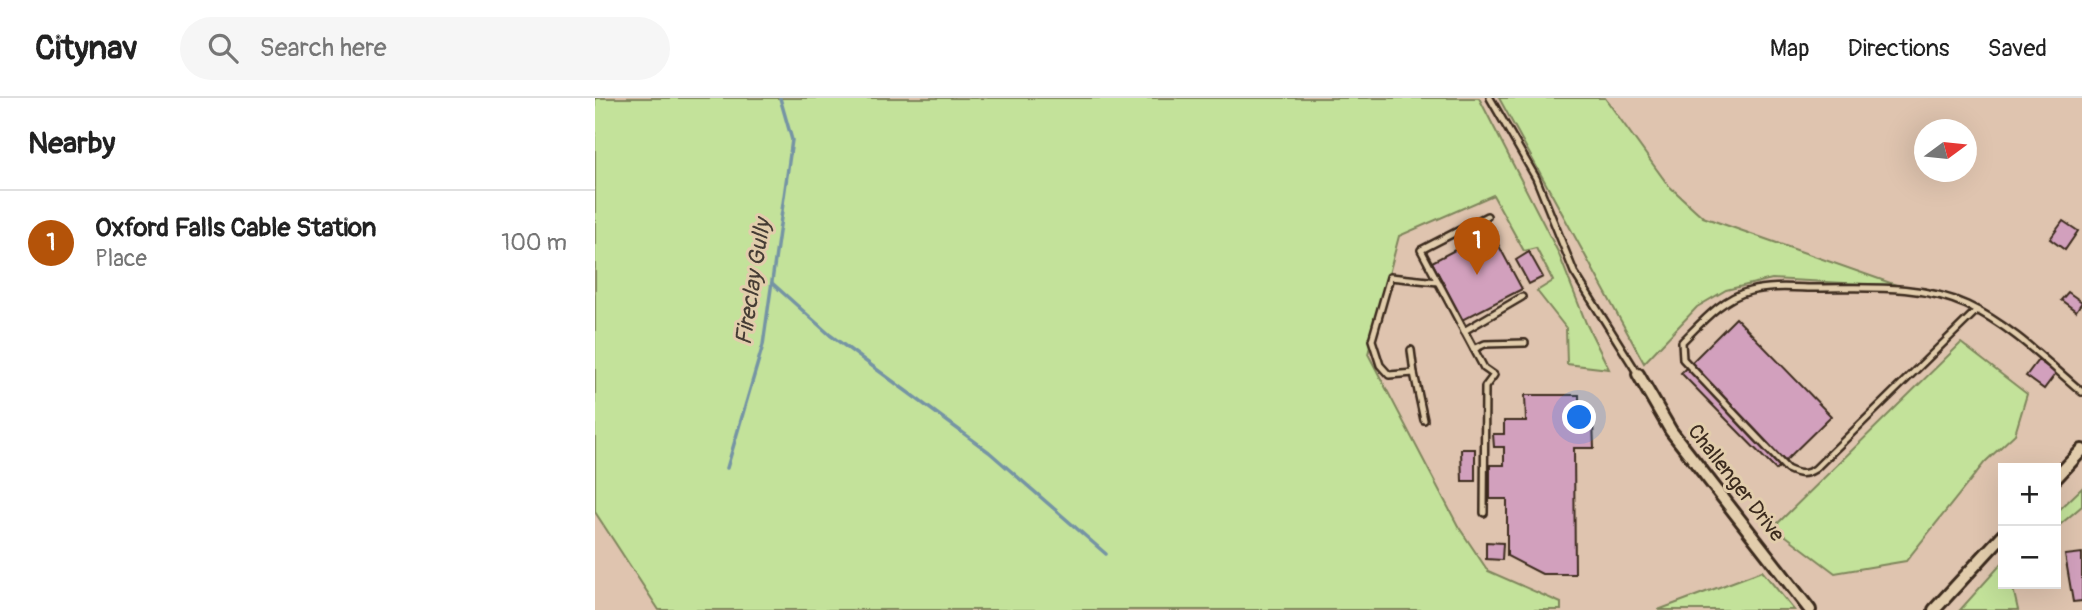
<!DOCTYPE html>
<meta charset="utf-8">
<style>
body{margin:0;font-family:Pangolin,sans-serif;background:#f6f6f6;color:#222}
.controls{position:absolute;right:21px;bottom:21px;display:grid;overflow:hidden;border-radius:0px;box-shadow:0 7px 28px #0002}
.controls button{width:63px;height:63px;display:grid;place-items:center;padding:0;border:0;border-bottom:2px solid #e0e0e0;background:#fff;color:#222;font:35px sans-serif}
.compass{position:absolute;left:1319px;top:21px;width:63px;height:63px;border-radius:50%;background:#fff;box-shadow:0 7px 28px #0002;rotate:75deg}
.you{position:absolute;left:985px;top:320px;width:24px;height:24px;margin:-18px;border:5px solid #fff;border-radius:50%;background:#1a73e8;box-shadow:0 0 0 10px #1a73e833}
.badge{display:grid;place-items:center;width:46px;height:46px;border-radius:50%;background:#b45309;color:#fff;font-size:23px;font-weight:700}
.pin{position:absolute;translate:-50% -58px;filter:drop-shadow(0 2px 4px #0008)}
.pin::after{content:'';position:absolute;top:37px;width:24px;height:21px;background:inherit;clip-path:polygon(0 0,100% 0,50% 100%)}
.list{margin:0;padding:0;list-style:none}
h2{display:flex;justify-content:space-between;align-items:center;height:91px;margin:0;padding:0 28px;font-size:30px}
h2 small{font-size:23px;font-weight:400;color:#767676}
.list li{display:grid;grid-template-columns:46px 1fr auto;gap:21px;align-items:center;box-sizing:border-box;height:105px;padding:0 28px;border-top:2px solid #e0e0e0}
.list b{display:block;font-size:26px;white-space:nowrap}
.list p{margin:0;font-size:23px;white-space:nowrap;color:#767676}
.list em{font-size:23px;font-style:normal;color:#767676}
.icon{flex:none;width:38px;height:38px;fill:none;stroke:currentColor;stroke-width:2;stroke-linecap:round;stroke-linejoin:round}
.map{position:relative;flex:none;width:1487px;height:512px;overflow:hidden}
header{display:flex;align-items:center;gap:42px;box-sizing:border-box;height:98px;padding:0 35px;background:#fff;border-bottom:2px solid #e0e0e0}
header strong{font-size:33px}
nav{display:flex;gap:38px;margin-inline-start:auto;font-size:24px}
.search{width:490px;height:63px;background:#f6f6f6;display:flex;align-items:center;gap:18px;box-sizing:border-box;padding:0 24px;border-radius:38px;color:#767676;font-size:26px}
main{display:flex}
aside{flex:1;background:#fff}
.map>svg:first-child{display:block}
.green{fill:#c3e29a;stroke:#7f865c;stroke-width:2}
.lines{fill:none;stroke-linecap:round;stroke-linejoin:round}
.stream{stroke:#7594a4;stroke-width:3.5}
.building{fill:#d2a0bd;stroke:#3b2a1e;stroke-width:2}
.service-casing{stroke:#3b2a1e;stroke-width:10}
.minor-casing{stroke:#3b2a1e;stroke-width:16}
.service{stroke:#e2cdac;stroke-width:5}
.minor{stroke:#e2cdac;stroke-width:10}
.labels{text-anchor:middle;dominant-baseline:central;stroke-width:6;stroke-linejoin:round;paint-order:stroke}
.street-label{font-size:21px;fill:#3b2a1e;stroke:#e2cdac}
.water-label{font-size:23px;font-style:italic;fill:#453c34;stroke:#e2cdac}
</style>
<header>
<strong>Citynav</strong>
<div class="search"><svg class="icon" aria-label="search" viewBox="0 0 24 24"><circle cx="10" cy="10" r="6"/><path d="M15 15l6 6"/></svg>Search here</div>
<nav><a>Map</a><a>Directions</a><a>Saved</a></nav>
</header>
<main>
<aside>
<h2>Nearby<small></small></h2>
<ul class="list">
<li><span class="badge">1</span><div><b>Oxford Falls Cable Station</b><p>Place</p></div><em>100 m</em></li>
</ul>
</aside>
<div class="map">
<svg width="1487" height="512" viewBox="0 0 1487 512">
<rect width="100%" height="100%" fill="#dfc4af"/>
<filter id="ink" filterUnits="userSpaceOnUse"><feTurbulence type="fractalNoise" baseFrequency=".0143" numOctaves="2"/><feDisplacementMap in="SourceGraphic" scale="14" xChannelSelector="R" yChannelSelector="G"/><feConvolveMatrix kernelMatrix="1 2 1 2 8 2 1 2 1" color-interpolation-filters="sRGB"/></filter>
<g filter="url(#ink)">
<g class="green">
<path d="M0 0H884L963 154 991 225 1014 271 972 266 971 230 942 193 958 183 941 150 929 153 898 97 804 138 773 256 863 428 893 473 966 505V512H64L0 414Z"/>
<path d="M904 0H1010L1073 87 1108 119 1304 188 1177 181 1131 192 1102 209 1049 265Z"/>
<path d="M1366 245 1432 296 1420 336 1390 364 1311 463 1240 475 1179 429Z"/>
<path d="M1487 390V408L1461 430V415Z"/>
<path d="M1408 464V486H1417L1423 512H1365Z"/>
<path d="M1167 473 1199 512H1063Z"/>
</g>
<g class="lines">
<g class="stream">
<path d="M177 185 235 237 394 354 511 456"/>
<path d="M132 370 168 247 197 42 185 0"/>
</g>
</g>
<g class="building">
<path d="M1468 123 1483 133 1470 152 1455 141Z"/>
<path d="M896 133 927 191 867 222 837 164Z"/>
<path d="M934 154 948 179 934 186 921 162Z"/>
<path d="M1473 194 1487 204 1481 213 1466 202Z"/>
<path d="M1141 220 1236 318 1181 372 1086 275Z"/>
<path d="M1443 262 1461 275 1449 291 1431 278Z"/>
<path d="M930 297H984V323H998L999 350H979L980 476H947L912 458V401H895V367H909V349H899L898 336H909V323H931Z"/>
<path d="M866 351H880V383H867Z"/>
<path d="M891 444 908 445 907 462 891 461Z"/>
<path d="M1487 455V503L1478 504 1470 457Z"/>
</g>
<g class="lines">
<defs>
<g id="service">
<path d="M895 0 941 80 979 174 1043 276"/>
<path d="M1381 213 1220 371C1209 378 1203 376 1192 371L1088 261 1087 244C1107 224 1127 200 1155 193 1177 187 1202 190 1224 190 1273 190 1327 186 1372 207 1415 227 1451 263 1487 294"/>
<path d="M869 233 927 199"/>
<path d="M879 251 890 246 930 245"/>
<path d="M816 252 819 275"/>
<path d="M829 322 819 275 794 277 785 267 777 242 795 179 843 184"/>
<path d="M889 415 890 289 899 277 889 270 826 152 892 118"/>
</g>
<g id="minor">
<path d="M1043 276 1076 333 1215 512"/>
<path d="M1461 380 1487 352"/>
<path d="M1339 512 1408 437"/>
</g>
</defs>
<use href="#service" class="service-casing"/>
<use href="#minor" class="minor-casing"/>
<use href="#service" class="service"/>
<use href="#minor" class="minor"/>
</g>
</g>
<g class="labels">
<g class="street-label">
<text transform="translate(1141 385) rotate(52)">Challenger Drive</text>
</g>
<g class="water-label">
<text transform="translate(158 184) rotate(-81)">Fireclay Gully</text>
</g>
</g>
</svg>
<div class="controls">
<button>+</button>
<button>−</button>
</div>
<svg class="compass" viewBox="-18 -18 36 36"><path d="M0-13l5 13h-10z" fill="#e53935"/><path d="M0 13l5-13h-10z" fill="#767676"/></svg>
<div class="you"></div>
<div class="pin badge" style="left:882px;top:177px">1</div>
</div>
</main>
